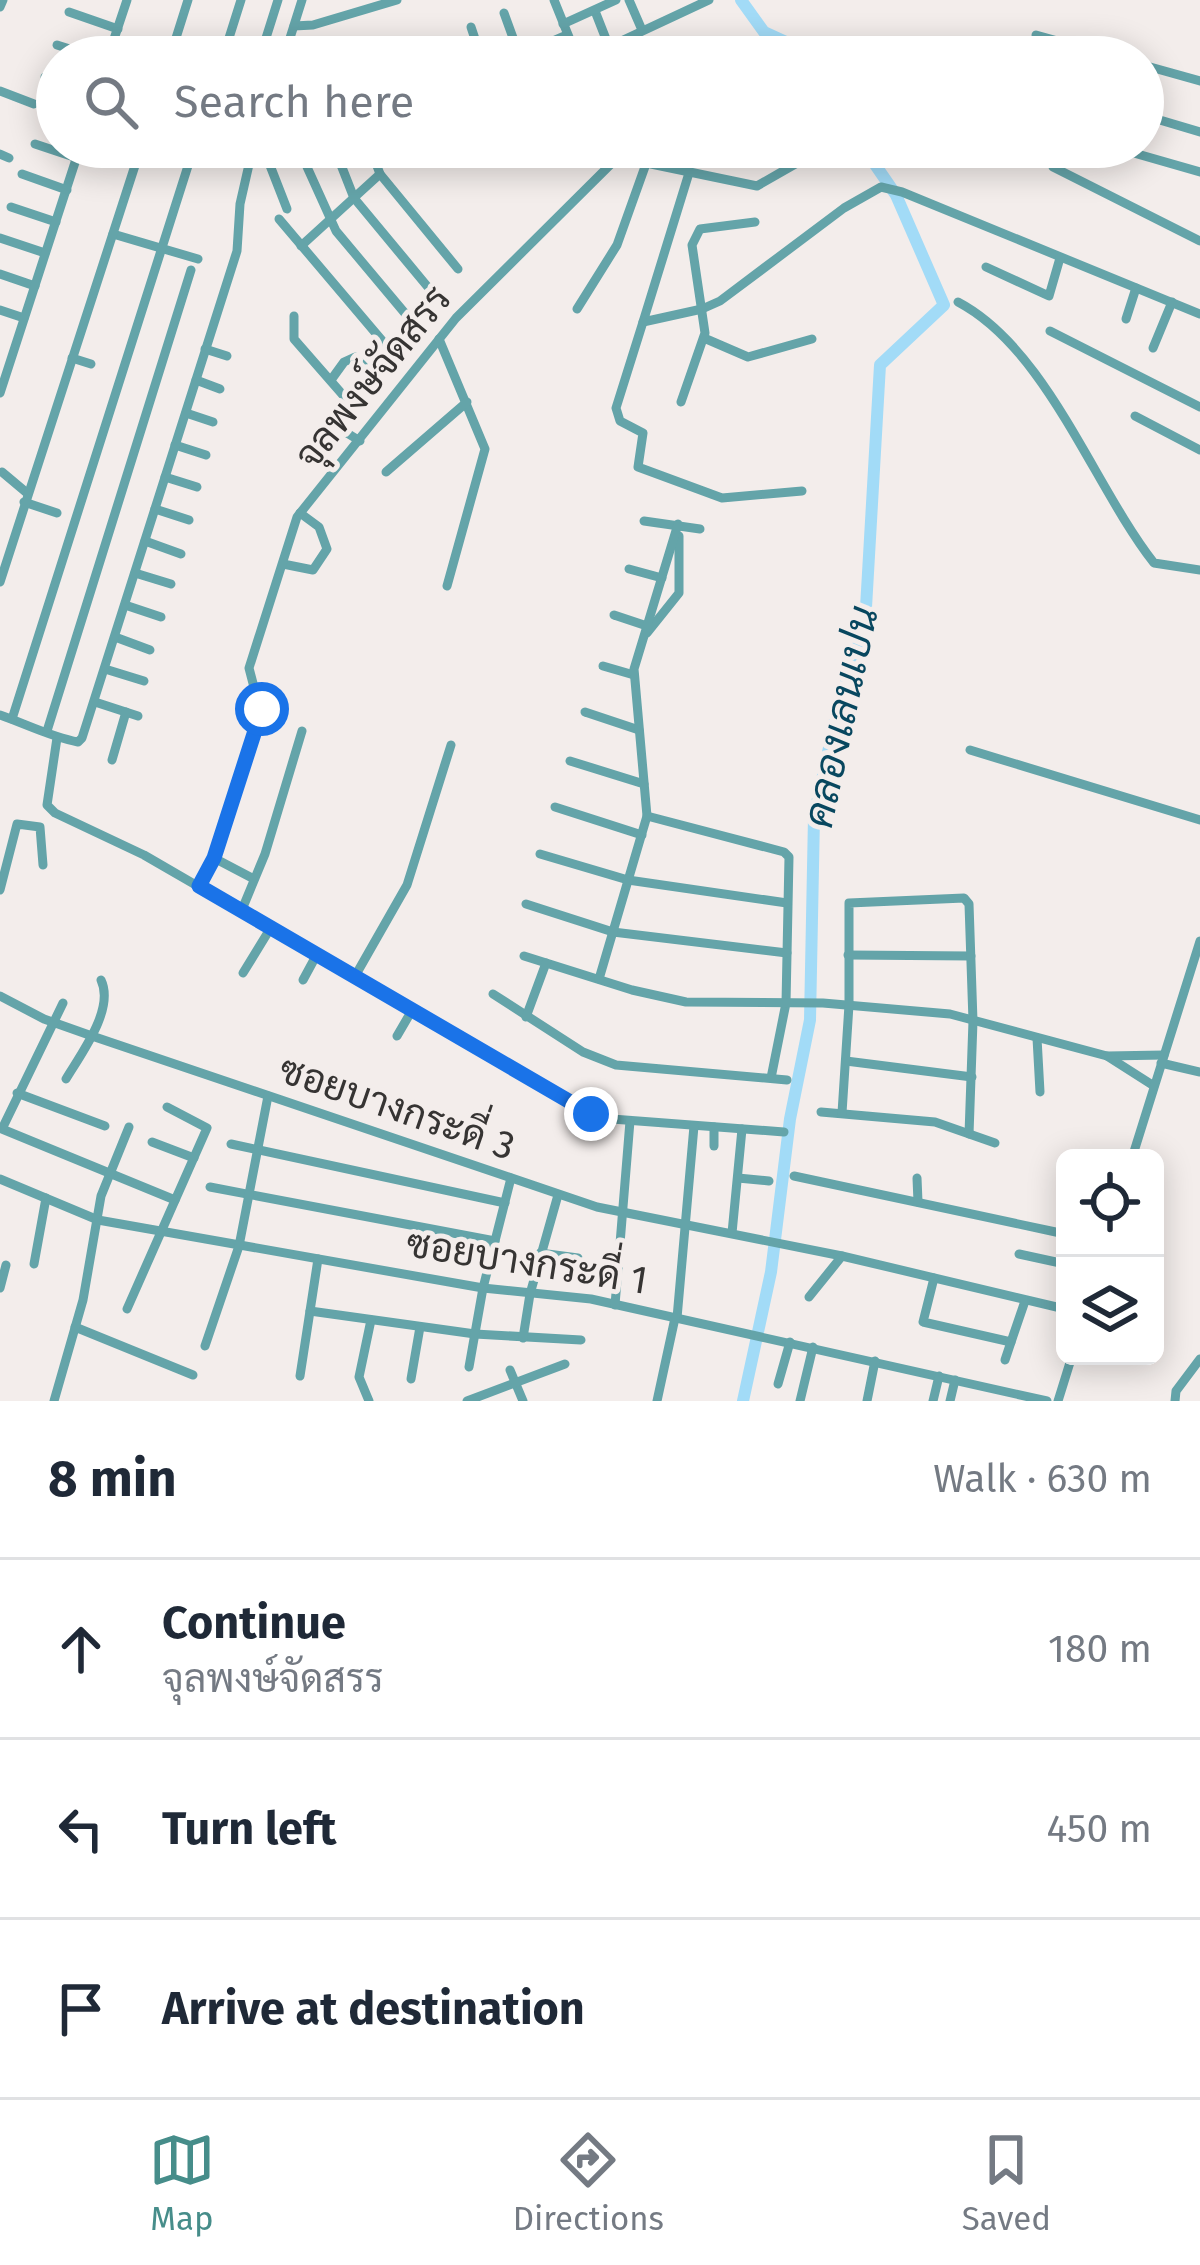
<!DOCTYPE html>
<meta charset="utf-8">
<style>
body{margin:0;font-family:"Fira Sans",Sarabun,sans-serif;background:#f2f2f3;color:#1f2937}
.controls{position:absolute;right:36px;bottom:36px;display:grid;overflow:hidden;border-radius:18px;box-shadow:0 6px 30px #0003}
.controls button{width:108px;height:108px;display:grid;place-items:center;padding:0;border:0;border-bottom:3px solid #e0e1e3;background:#fff;color:#1f2937;font:60px sans-serif}
.stop{position:absolute;width:36px;height:36px;margin:-27px;border:9px solid #1a73e8;border-radius:50%;background:#fff}
.stop.end{background:#1a73e8;border-color:#fff;box-shadow:0 3px 12px #0008}
.list{margin:0;padding:0;list-style:none}
h2{display:flex;justify-content:space-between;align-items:center;height:156px;margin:0;padding:0 48px;font-size:51px}
h2 small{font-size:39px;font-weight:400;color:#747a83}
.list li{display:grid;grid-template-columns:78px 1fr auto;gap:36px;align-items:center;box-sizing:border-box;height:180px;padding:0 48px;border-top:3px solid #e0e1e3}
.list b{display:block;font-size:45px;white-space:nowrap}
.list p{margin:0;font-size:39px;white-space:nowrap;color:#747a83}
.list em{font-size:39px;font-style:normal;color:#747a83}
.icon{flex:none;width:66px;height:66px;fill:none;stroke:currentColor;stroke-width:2;stroke-linecap:round;stroke-linejoin:round}
.map{position:relative;flex:none;width:1200px;height:1401px;overflow:hidden}
.search{position:absolute;background:#fff;box-shadow:0 6px 30px #0003;left:36px;right:36px;top:36px;height:132px;display:flex;align-items:center;gap:30px;box-sizing:border-box;padding:0 42px;border-radius:66px;color:#747a83;font-size:45px}
.sheet{height:696px;background:#fff}
nav{display:flex;justify-content:space-around;align-items:center;box-sizing:border-box;height:168px;border-top:3px solid #e0e1e3;background:#fff;font-size:33px;color:#747a83}
nav a{display:grid;justify-items:center;gap:6px}
nav .on{color:#468d8a}
.map>svg:first-child{display:block}
.lines{fill:none;stroke-linecap:round;stroke-linejoin:round}
.river{stroke:#a2dbf7;stroke-width:12}
.minor{stroke:#64a4a9;stroke-width:9}
.route{stroke:#1a73e8;stroke-width:15}
.labels{text-anchor:middle;dominant-baseline:central;stroke-width:10;stroke-linejoin:round;paint-order:stroke}
.street-label{font-size:39px;fill:#363433;stroke:#f3edeb}
.water-label{font-size:42px;font-style:italic;fill:#08475f;stroke:#f3edeb}
</style>
<div class="map">
<svg width="1200" height="1401" viewBox="0 0 1200 1401">
<rect width="100%" height="100%" fill="#f3edeb"/>
<g class="lines">
<g class="river">
<path d="M741 0 764 32 788 43 798 57"/>
<path d="M743 1401 771 1272 790 1119 810 1020 814 817 838 706 865 625 880 365 944 305 896 195 863 147"/>
</g>
<g class="minor">
<path d="M554 0 577 57"/>
<path d="M629 0 642 30"/>
<path d="M0 7 3 0"/>
<path d="M595 11 613 57"/>
<path d="M69 12 118 29"/>
<path d="M504 13 520 57"/>
<path d="M563 24 616 0"/>
<path d="M294 26 313 25 397 0"/>
<path d="M471 27 481 57"/>
<path d="M1036 35 1115 57"/>
<path d="M439 41 444 57"/>
<path d="M57 45 95 57"/>
<path d="M407 54 408 57"/>
<path d="M108 57 127 0"/>
<path d="M170 57 188 0"/>
<path d="M223 57 241 0"/>
<path d="M260 57 278 0"/>
<path d="M284 57 302 0"/>
<path d="M516 57 567 35"/>
<path d="M587 57 709 0"/>
<path d="M1143 65 1200 81"/>
<path d="M45 77 57 81"/>
<path d="M0 91 34 104"/>
<path d="M44 111 57 116"/>
<path d="M1143 115 1200 132"/>
<path d="M35 144 77 158"/>
<path d="M298 147 336 231 414 324"/>
<path d="M334 147 354 198 432 292"/>
<path d="M370 147 380 174 458 269"/>
<path d="M407 147 414 163"/>
<path d="M444 147 447 153"/>
<path d="M574 147 577 155"/>
<path d="M1113 147 1200 172"/>
<path d="M264 150 287 209"/>
<path d="M0 154 9 158"/>
<path d="M1053 167 1200 241"/>
<path d="M689 173 643 322 702 309 720 301 844 208 881 187 902 192 1200 314"/>
<path d="M22 174 67 190"/>
<path d="M11 207 56 222"/>
<path d="M279 219 396 357"/>
<path d="M113 234 198 259"/>
<path d="M0 238 45 253"/>
<path d="M301 246 380 174"/>
<path d="M986 267 1049 296 1060 258"/>
<path d="M0 274 35 286"/>
<path d="M958 302C1047 349 1093 485 1154 563L1200 570"/>
<path d="M577 309 617 245 652 147"/>
<path d="M0 310 24 318"/>
<path d="M294 316V339L349 402 342 430 360 441"/>
<path d="M1126 319 1136 288"/>
<path d="M643 322 616 408 620 421 643 433 638 467 722 498 802 491"/>
<path d="M1050 331 1200 407"/>
<path d="M704 338 748 357 812 339"/>
<path d="M439 339 485 449 447 586"/>
<path d="M1153 348 1172 302"/>
<path d="M205 349 227 356"/>
<path d="M72 358 91 364"/>
<path d="M196 380 220 389"/>
<path d="M331 380 344 362 355 357 378 381 375 388 349 402"/>
<path d="M0 393 80 147"/>
<path d="M681 402 705 333 692 245 700 229 755 222"/>
<path d="M186 413 213 422"/>
<path d="M1135 416 1200 450"/>
<path d="M175 445 206 455"/>
<path d="M2 472 27 493"/>
<path d="M386 472 467 402"/>
<path d="M165 477 197 487"/>
<path d="M24 502 57 513"/>
<path d="M155 509 189 520"/>
<path d="M644 521 700 529"/>
<path d="M145 541 181 554"/>
<path d="M283 564 313 570 327 549 319 527 300 513"/>
<path d="M629 569 662 578"/>
<path d="M135 573 171 584"/>
<path d="M0 582 141 147"/>
<path d="M125 605 161 617"/>
<path d="M614 615 647 626"/>
<path d="M647 633 679 593V536"/>
<path d="M115 637 150 650"/>
<path d="M603 666 634 675"/>
<path d="M105 669 144 681"/>
<path d="M95 702 138 716"/>
<path d="M585 712 639 730"/>
<path d="M0 715C26 724 51 737 78 742L82 738 237 251 240 204 253 147"/>
<path d="M12 719 194 147"/>
<path d="M47 731 191 270"/>
<path d="M57 738 47 805 55 813 144 855 591 1114"/>
<path d="M970 750 1200 820"/>
<path d="M112 760 126 712"/>
<path d="M570 761 644 784"/>
<path d="M555 807 642 835"/>
<path d="M647 816 784 852 789 857 786 1003 771 1078"/>
<path d="M540 854 628 880 787 903"/>
<path d="M214 858 254 879"/>
<path d="M199 886 214 858 261 714 249 668 297 517 456 318 615 160 627 159 757 186 825 147"/>
<path d="M0 890 17 824 40 827 43 865"/>
<path d="M526 904 613 932 787 953"/>
<path d="M241 912 265 854 302 731"/>
<path d="M848 955 971 956"/>
<path d="M524 956 632 990 686 1002 823 1003 950 1014 1107 1056 1164 1055"/>
<path d="M243 973 270 929"/>
<path d="M354 978 407 885 451 745"/>
<path d="M599 979 647 816 634 669 678 524"/>
<path d="M303 980 316 956"/>
<path d="M493 994 583 1052 616 1065 787 1080"/>
<path d="M0 996 44 1019 92 1036 597 1207 842 1256 1065 1309"/>
<path d="M63 1003 2 1129 175 1200"/>
<path d="M526 1017 546 963"/>
<path d="M397 1036 411 1012"/>
<path d="M1037 1038 1040 1092"/>
<path d="M1107 1056 1154 1086"/>
<path d="M846 1061 972 1077"/>
<path d="M1161 1063 1200 1072"/>
<path d="M66 1079C81 1054 115 1009 101 980"/>
<path d="M17 1093 105 1126"/>
<path d="M821 1112 935 1122 995 1143"/>
<path d="M842 1113 849 1005V903L964 898 969 904 973 1021 969 1134"/>
<path d="M612 1119 784 1132"/>
<path d="M714 1127V1146"/>
<path d="M152 1142 194 1158"/>
<path d="M231 1144 505 1203"/>
<path d="M1132 1158 1200 941"/>
<path d="M794 1176 1065 1234"/>
<path d="M738 1178 769 1181"/>
<path d="M917 1178 918 1202"/>
<path d="M0 1179 98 1220 483 1288 591 1299 1047 1401"/>
<path d="M210 1187 495 1241"/>
<path d="M732 1233 742 1129"/>
<path d="M540 1253 578 1258"/>
<path d="M1019 1254 1065 1264"/>
<path d="M34 1264 46 1198"/>
<path d="M934 1278 923 1322 1011 1342 1025 1301"/>
<path d="M0 1288 6 1265"/>
<path d="M809 1297 842 1256"/>
<path d="M615 1305 630 1121"/>
<path d="M127 1309 207 1128 167 1107"/>
<path d="M310 1311 475 1334 581 1340"/>
<path d="M677 1318 694 1126"/>
<path d="M75 1327 193 1375"/>
<path d="M523 1338 530 1294 558 1195"/>
<path d="M205 1346 239 1246 268 1096"/>
<path d="M1005 1360 1011 1342"/>
<path d="M469 1367 483 1288 511 1178"/>
<path d="M510 1370 523 1401"/>
<path d="M300 1376 318 1259"/>
<path d="M411 1379 420 1327"/>
<path d="M778 1384 790 1342"/>
<path d="M54 1401 83 1300 101 1196 129 1127"/>
<path d="M369 1401 359 1377 371 1320"/>
<path d="M467 1401 565 1364"/>
<path d="M657 1401 675 1318"/>
<path d="M800 1401 813 1347"/>
<path d="M867 1401 875 1361"/>
<path d="M933 1401 939 1376"/>
<path d="M950 1401 955 1380"/>
<path d="M1058 1401 1072 1356"/>
<path d="M1175 1401 1176 1391 1200 1359"/>
</g>
</g>
<g class="lines">
<path class="route" d="M262 709 214 858 199 886 591 1114"/>
</g>
<g class="labels">
<g class="street-label">
<text transform="translate(373 377) rotate(-51)">จุลพงษ์จัดสรร</text>
<text transform="translate(397 1108) rotate(19)">ซอยบางกระดี่ 3</text>
<text transform="translate(527 1262) rotate(9)">ซอยบางกระดี่ 1</text>
</g>
<g class="water-label">
<text transform="translate(841 717) rotate(-78)">คลองเลนเปน</text>
</g>
</g>
</svg>
<div class="controls">
<button><svg class="icon" aria-label="locate" viewBox="0 0 24 24"><circle cx="12" cy="12" r="6"/><path d="M12 2v4M12 18v4M2 12h4M18 12h4"/></svg></button>
<button><svg class="icon" aria-label="layers" viewBox="0 0 24 24"><path d="M12 4l9 5-9 5-9-5zM3 14l9 5 9-5"/></svg></button>
</div>
<div class="stop" style="left:262px;top:709px"></div>
<div class="stop end" style="left:591px;top:1114px"></div>
<div class="search"><svg class="icon" aria-label="search" viewBox="0 0 24 24"><circle cx="10" cy="10" r="6"/><path d="M15 15l6 6"/></svg>Search here</div>
</div>
<section class="sheet">
<h2>8 min<small>Walk · 630 m</small></h2>
<ul class="list">
<li><svg class="icon" aria-label="ahead" viewBox="0 0 24 24"><path d="M12 20V5M6 11l6-6 6 6"/></svg><div><b>Continue</b><p>จุลพงษ์จัดสรร</p></div><em>180 m</em></li>
<li><svg class="icon" aria-label="left" viewBox="0 0 24 24"><path d="M17 20v-9H6M10 6l-5 5 5 5"/></svg><div><b>Turn left</b></div><em>450 m</em></li>
<li><svg class="icon" aria-label="arrive" viewBox="0 0 24 24"><path d="M6 21V4h12l-3 4 3 4H6"/></svg><div><b>Arrive at destination</b></div></li>
</ul>
</section>
<nav>
<a class="on"><svg class="icon" aria-label="map" viewBox="0 0 24 24"><path d="M3 6l6-2 6 2 6-2v14l-6 2-6-2-6 2zM9 4v14M15 6v14"/></svg>Map</a>
<a><svg class="icon" aria-label="directions" viewBox="0 0 24 24"><path d="M12 3l9 9-9 9-9-9zM9 14v-3h6M13 9l2 2-2 2"/></svg>Directions</a>
<a><svg class="icon" aria-label="saved" viewBox="0 0 24 24"><path d="M7 4h10v16l-5-4-5 4z"/></svg>Saved</a>
</nav>
